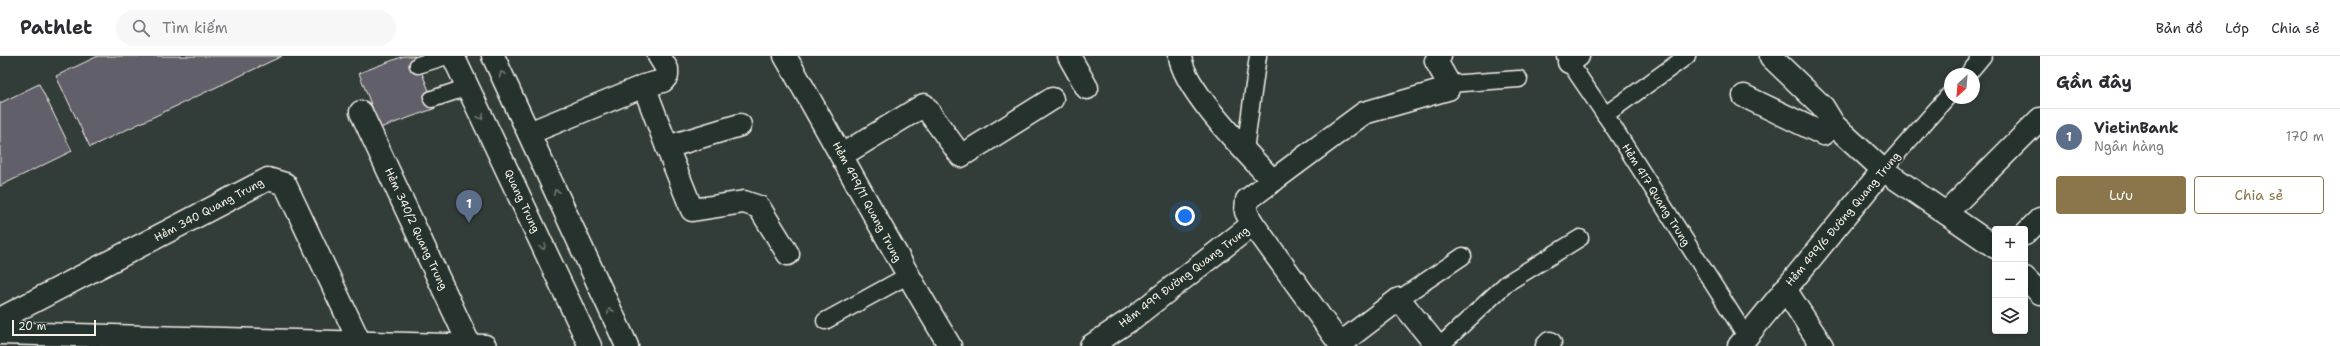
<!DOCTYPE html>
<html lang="vi">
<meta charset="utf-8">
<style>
body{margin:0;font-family:"Shantell Sans",sans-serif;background:#f7f7f7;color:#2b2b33}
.controls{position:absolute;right:12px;bottom:12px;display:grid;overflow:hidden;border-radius:4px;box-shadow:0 2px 6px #0003}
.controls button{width:36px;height:36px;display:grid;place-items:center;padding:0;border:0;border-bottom:1px solid #e1e1e2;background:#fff;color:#2b2b33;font:20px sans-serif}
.compass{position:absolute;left:1944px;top:12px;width:36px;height:36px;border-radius:50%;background:#fff;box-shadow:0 2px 6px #0003;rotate:206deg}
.scale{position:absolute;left:12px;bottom:10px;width:84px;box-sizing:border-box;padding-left:4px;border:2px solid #f4f1e8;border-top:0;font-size:11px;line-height:14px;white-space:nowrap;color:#f4f1e8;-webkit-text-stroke:3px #26332d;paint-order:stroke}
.you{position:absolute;left:1185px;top:160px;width:14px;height:14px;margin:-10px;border:3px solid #fff;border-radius:50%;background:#1a73e8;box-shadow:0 0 0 6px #1a73e833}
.badge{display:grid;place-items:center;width:26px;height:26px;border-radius:50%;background:#8a764a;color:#fff;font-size:13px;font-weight:700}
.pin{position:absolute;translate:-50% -33px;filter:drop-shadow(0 1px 2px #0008)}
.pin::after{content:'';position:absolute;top:21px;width:14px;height:12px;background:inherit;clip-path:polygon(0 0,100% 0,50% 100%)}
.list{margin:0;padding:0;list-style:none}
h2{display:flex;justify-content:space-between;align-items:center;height:52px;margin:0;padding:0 16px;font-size:17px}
h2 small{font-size:13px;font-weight:400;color:#7c7c81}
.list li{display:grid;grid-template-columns:26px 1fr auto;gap:12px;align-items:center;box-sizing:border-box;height:56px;padding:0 16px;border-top:1px solid #e1e1e2}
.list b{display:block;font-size:15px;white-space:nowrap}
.list p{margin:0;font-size:13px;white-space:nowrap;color:#7c7c81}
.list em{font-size:13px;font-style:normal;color:#7c7c81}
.actions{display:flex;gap:8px;padding:12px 16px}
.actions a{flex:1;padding:9px 0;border:1px solid #8a764a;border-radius:4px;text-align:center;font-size:14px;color:#8a764a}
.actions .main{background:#8a764a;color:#fff}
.icon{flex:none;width:22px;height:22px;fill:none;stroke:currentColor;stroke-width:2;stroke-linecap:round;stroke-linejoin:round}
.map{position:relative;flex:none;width:2040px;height:290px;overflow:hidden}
header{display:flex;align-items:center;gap:24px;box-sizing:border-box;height:56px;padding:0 20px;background:#fff;border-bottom:1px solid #e1e1e2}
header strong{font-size:19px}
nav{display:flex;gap:22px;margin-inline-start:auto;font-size:14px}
.search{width:280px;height:36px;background:#f7f7f7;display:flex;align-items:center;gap:10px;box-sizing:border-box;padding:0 14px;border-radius:22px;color:#7c7c81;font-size:15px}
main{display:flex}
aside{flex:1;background:#fff}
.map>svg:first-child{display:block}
.building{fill:#615f6b;stroke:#f4f1e8}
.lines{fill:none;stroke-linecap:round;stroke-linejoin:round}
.service-casing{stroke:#f4f1e8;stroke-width:19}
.minor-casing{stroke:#f4f1e8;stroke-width:25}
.primary-casing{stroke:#f4f1e8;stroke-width:25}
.service{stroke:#26332d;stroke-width:16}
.minor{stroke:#26332d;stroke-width:22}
.primary{stroke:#26332d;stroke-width:22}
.oneway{stroke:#6e766e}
.labels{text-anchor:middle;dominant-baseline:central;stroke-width:4;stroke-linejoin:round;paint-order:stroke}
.street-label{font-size:11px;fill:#f4f1e8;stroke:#26332d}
</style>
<header>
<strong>Pathlet</strong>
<div class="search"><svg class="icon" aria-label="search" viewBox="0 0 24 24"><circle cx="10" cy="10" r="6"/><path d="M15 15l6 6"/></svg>Tìm kiếm</div>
<nav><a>Bản đồ</a><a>Lớp</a><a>Chia sẻ</a></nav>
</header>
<main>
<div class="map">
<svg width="2040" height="290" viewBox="0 0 2040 290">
<rect width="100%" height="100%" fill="#323c39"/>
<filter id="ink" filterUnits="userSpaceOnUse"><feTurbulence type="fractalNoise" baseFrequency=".025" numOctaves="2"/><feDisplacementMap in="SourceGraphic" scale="8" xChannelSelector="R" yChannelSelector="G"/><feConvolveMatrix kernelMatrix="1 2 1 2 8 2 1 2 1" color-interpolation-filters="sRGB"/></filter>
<g filter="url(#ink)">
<g class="building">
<path d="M98 0H282L90 91 56 20Z"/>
<path d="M404 0H415L436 52 380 72 359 17Z"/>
<path d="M39 28 72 95 0 130V47Z"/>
</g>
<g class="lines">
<defs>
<g id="service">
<path d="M1565 0 1614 72 1746 280"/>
<path d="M418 9 447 0"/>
<path d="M1968 18 1983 0"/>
<path d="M1449 28 1519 23"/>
<path d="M432 43 468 31"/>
<path d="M1605 59 1687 0"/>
<path d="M1245 94 1258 0"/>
<path d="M1883 114 1950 38"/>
<path d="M1399 243 1463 200"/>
<path d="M825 265 907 220"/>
<path d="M1440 290 1507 227 1580 182"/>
</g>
<g id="minor">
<path d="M785 0C841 97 892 195 950 290"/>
<path d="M1069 0 1087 32"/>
<path d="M1180 0C1183 33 1249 99 1273 125"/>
<path d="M1771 1 1823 51 1834 69 1883 114 1995 191"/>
<path d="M1569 6 1578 0"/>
<path d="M644 30 667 91 740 69"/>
<path d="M1744 40 1823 78 1834 69"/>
<path d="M361 56 470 290"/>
<path d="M529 77 644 30 663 25 667 20V13L659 0"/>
<path d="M667 91 692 154 744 146 759 151 788 198"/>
<path d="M842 99 924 49 961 100 1052 43"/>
<path d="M1946 157 2040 63"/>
<path d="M1253 168 1340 288 1399 243 1437 290"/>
<path d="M2025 178 2040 163"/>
<path d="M2025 222 2040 237"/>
<path d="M1785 233 1822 290"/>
<path d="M0 263 268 123 285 128 360 287"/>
<path d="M0 277 485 290"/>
<path d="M1091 290 1133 262 1253 168 1246 156 1247 144 1364 57 1448 33 1449 28 1436 5 1440 0"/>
<path d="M1547 290 1550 287"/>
<path d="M1739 290 1883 114"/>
</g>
<g id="primary">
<path d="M453 0 590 290"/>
<path d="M493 0 627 290"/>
</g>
</defs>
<use href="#service" class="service-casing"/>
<use href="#minor" class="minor-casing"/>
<use href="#primary" class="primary-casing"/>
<use href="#service" class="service"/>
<use href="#minor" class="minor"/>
<use href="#primary" class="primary"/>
</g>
<defs><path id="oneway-chevron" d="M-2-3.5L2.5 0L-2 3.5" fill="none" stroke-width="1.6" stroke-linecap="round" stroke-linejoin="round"/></defs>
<g class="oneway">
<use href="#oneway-chevron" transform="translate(502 18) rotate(-115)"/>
<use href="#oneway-chevron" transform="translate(481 61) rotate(65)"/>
<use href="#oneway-chevron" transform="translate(556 136) rotate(-115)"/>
<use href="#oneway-chevron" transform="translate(543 191) rotate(65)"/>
<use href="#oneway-chevron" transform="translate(610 255) rotate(-115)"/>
</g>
</g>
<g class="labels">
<g class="street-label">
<text transform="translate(1656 139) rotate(58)">Hẻm 417 Quang Trung</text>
<text transform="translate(522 145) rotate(65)">Quang Trung</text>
<text transform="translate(867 146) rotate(62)">Hẻm 499/11 Quang Trung</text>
<text transform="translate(209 154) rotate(-28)">Hẻm 340 Quang Trung</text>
<text transform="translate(1843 163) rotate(-50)">Hẻm 499/6 Đường Quang Trung</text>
<text transform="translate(416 173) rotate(65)">Hẻm 340/2 Quang Trung</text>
<text transform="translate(1184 221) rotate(-37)">Hẻm 499 Đường Quang Trung</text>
</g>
</g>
</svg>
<div class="controls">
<button>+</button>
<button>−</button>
<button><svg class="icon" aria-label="layers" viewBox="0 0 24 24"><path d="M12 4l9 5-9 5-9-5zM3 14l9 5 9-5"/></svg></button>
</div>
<svg class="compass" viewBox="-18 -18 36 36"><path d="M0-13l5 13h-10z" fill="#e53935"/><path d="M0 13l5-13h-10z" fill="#7c7c81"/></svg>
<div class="scale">20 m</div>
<div class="you"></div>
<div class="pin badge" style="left:469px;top:167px;background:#5c6f8a">1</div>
</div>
<aside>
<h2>Gần đây<small></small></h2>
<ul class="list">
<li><span class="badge" style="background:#5c6f8a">1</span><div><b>VietinBank</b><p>Ngân hàng</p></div><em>170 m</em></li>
</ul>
<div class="actions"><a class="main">Lưu</a><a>Chia sẻ</a></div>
</aside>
</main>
